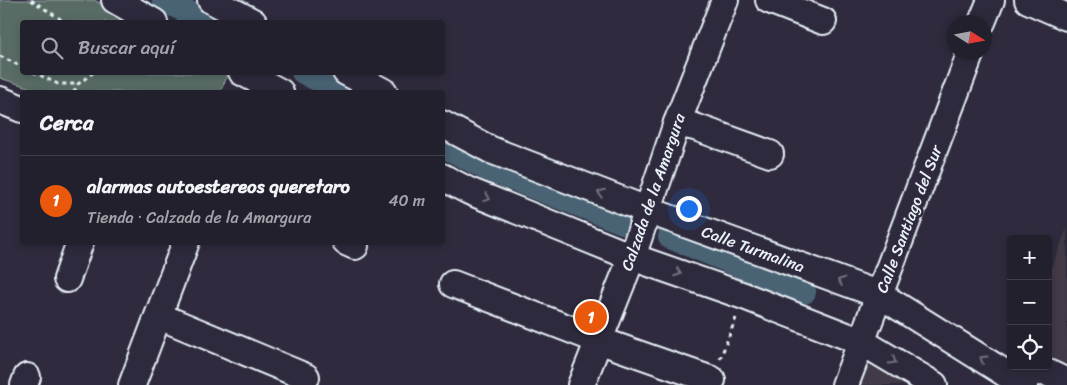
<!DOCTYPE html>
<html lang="es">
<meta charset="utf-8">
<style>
body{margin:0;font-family:Sriracha,sans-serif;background:#2f2d3a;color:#f1f3f6}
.controls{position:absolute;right:15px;bottom:15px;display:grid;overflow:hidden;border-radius:5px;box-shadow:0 2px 8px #0003}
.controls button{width:45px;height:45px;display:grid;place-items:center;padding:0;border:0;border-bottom:1px solid #403e4a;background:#23202e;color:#f1f3f6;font:25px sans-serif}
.compass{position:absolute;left:947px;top:15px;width:45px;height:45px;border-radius:50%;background:#23202e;box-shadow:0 2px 8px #0003;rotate:101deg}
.you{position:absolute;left:688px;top:208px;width:18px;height:18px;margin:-12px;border:4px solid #fff;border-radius:50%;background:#1a73e8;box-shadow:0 0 0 8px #1a73e833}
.badge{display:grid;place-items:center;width:32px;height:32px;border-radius:50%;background:#ea580c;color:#fff;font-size:16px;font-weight:700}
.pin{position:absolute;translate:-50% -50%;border:2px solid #fff;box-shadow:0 1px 5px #0006}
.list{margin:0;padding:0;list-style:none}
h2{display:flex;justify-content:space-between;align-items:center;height:65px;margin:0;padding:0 20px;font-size:21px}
h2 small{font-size:16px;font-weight:400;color:#a3a3aa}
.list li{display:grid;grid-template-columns:32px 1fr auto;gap:15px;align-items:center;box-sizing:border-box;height:90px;padding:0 20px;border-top:1px solid #403e4a}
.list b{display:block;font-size:19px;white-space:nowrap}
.list p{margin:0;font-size:16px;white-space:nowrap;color:#a3a3aa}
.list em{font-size:16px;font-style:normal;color:#a3a3aa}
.icon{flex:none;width:28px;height:28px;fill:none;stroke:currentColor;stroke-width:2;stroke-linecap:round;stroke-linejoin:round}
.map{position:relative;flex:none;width:1067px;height:385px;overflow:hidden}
.search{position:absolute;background:#23202e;box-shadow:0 2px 8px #0003;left:20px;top:20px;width:425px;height:55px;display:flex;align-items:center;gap:12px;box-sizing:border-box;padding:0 18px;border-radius:5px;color:#a3a3aa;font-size:19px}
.panel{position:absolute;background:#23202e;box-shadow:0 2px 8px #0003;left:20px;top:90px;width:425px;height:155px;border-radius:5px}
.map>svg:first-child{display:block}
.built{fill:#423a47}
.green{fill:#586c65;stroke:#a0aeae}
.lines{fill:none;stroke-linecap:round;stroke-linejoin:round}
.canal{stroke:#4a6374;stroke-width:24}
.minor-casing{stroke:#e8f1f8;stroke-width:30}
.path{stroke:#e8f1f8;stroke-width:3;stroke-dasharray:4 4;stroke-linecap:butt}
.minor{stroke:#2f2a3d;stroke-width:26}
.oneway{stroke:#70707e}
.labels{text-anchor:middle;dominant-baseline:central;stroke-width:5;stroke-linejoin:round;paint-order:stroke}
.street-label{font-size:16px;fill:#e8f1f8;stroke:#2f2a3d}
</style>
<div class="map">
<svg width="1067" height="385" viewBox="0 0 1067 385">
<rect width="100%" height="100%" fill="#2f2a3d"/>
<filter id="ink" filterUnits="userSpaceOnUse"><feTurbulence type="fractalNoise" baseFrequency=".02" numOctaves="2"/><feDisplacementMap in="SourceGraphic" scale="10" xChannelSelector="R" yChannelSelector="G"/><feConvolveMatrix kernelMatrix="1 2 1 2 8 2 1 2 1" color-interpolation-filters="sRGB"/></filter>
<g filter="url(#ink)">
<g class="built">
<path d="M1067 228V378L1048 366V276Z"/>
<path d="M864 357 913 385H856Z"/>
</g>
<path class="green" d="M0 0H94L137 22H22V72L229 73 220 92H43L0 78Z"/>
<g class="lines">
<g class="canal">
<path d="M164 0 207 22"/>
<path d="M303 72 341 92"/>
<path d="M442 145 488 169 623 222"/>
<path d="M670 237 804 292"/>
</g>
<defs>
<g id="minor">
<path d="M115 0 154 22"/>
<path d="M211 0 253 22"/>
<path d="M769 0 823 21"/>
<path d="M1028 0 1067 17"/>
<path d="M982 22 991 0"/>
<path d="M242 72 280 92"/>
<path d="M346 72 384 92"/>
<path d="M0 100 22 109"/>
<path d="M677 123 695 127 770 154"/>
<path d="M442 124 491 150 647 210 880 295 1024 385"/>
<path d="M442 177 469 191 632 257 744 296 862 342 934 385"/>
<path d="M346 242 355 246"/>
<path d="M67 279 80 242"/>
<path d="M453 284 598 340 712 380"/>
<path d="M159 316 306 377"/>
<path d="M1005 373 1046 372 1067 382"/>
<path d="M24 385 27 377"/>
<path d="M132 385 186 242"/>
<path d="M581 385 632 257 677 123 725 0"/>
<path d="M845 385 971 52"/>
</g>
</defs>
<use href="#minor" class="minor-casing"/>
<g class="path">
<path d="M31 0 65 22"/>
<path d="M0 56 22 67"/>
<path d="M33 72 58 84H78"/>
<path d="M74 92 78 84 94 72"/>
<path d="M720 359 736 318"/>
</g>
<use href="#minor" class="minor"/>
</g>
<defs><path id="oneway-chevron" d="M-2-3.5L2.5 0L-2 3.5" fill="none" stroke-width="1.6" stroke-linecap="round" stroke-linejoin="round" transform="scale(1.25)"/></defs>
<g class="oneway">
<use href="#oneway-chevron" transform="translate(601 193) rotate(-159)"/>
<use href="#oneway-chevron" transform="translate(487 198) rotate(22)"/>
<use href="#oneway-chevron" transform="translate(678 273) rotate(20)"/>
<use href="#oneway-chevron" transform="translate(841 281) rotate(-160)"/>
<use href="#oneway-chevron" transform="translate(983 359) rotate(-148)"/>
<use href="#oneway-chevron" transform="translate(893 361) rotate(31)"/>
</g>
</g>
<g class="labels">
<g class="street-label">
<text transform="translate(653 192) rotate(-71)">Calzada de la Amargura</text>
<text transform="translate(909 219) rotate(-69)">Calle Santiago del Sur</text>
<text transform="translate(753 249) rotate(20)">Calle Turmalina</text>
</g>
</g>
</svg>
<div class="controls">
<button>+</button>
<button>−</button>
<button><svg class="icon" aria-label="locate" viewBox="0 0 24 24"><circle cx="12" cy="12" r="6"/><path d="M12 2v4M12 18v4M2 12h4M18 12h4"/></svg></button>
</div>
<svg class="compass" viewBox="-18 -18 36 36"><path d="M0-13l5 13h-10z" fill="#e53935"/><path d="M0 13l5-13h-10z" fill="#a3a3aa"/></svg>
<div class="you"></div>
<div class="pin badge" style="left:591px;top:317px">1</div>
<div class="search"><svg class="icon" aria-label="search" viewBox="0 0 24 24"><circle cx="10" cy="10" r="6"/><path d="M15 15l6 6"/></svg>Buscar aquí</div>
<section class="panel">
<h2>Cerca<small></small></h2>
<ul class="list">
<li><span class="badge">1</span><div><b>alarmas autoestereos queretaro</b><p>Tienda · Calzada de la Amargura</p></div><em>40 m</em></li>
</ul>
</section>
</div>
